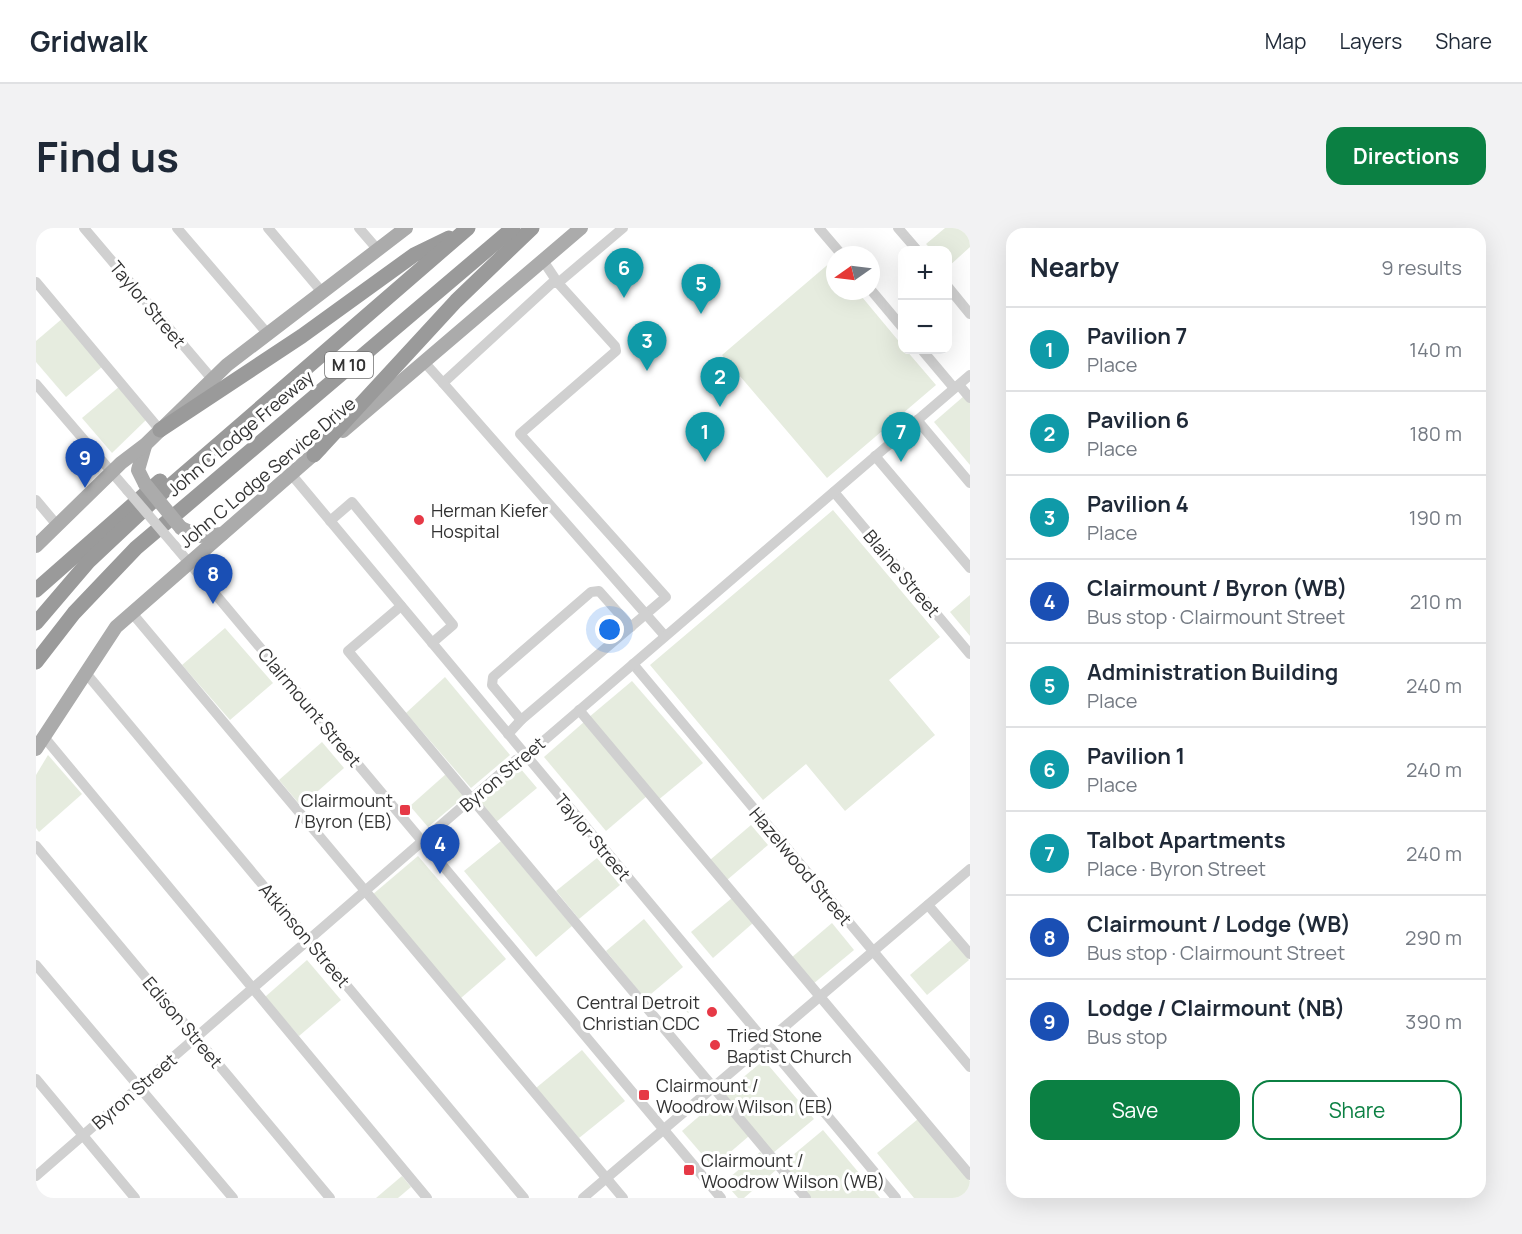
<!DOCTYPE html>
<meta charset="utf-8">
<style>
body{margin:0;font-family:Manrope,sans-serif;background:#f2f2f3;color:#1f2937}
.controls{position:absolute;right:18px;top:18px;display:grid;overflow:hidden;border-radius:12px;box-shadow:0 6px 24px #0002}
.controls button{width:54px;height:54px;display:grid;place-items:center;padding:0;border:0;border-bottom:2px solid #e0e1e3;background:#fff;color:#1f2937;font:30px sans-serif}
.compass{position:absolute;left:790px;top:18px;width:54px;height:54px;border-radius:50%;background:#fff;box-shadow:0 6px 24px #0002;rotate:256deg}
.you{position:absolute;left:574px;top:402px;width:21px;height:21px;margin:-15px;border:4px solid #fff;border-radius:50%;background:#1a73e8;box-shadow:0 0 0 9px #1a73e833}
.badge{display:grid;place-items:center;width:39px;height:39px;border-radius:50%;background:#0b8043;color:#fff;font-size:20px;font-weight:700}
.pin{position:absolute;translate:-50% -50px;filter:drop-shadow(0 2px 3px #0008)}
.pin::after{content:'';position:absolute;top:32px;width:21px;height:18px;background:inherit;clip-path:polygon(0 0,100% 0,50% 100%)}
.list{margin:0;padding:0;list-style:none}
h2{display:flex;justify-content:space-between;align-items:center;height:78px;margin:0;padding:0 24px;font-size:26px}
h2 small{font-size:20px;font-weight:400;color:#747a83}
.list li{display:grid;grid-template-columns:39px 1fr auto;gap:18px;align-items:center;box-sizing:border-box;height:84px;padding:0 24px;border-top:2px solid #e0e1e3}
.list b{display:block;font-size:22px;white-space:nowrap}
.list p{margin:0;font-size:20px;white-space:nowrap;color:#747a83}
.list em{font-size:20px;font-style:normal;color:#747a83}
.actions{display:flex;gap:12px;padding:18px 24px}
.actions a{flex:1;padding:14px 0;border:2px solid #0b8043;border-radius:18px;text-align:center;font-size:21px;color:#0b8043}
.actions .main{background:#0b8043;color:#fff}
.map{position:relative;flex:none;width:934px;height:970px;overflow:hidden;border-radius:18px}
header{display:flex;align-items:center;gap:36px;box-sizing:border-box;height:84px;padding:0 30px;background:#fff;border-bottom:2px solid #e0e1e3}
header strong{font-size:28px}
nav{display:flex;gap:33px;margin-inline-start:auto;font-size:21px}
.intro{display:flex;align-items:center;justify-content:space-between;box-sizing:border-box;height:144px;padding:0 36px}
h1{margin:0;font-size:42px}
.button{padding:15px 27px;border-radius:18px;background:#0b8043;color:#fff;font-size:21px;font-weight:700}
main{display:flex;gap:36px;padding:0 36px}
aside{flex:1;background:#fff;border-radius:18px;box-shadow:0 6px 24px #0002}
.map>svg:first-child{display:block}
.green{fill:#e6ecdf}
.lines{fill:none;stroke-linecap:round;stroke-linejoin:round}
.minor{stroke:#d0d0d0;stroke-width:10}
.major{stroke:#ababab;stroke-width:14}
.highway{stroke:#9a9a9a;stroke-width:15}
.minor-bridge{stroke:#d0d0d0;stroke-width:10}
.major-bridge{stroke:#ababab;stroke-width:14}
.poi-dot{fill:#e63946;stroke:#fff;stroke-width:2}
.labels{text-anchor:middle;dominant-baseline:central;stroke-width:6;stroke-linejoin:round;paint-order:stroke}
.shield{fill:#fff;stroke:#707070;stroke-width:1.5}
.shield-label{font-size:16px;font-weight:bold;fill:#333}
.street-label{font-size:18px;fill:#333;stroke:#fff}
.poi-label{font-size:18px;fill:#333;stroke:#fff;text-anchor:start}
</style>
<header>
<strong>Gridwalk</strong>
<nav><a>Map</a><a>Layers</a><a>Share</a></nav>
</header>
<div class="intro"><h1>Find us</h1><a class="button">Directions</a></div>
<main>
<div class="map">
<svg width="934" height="970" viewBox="0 0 934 970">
<rect width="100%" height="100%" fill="#fff"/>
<g class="green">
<path d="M909 0H929L934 6V19L912 39V22H896L890 16Z"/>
<path d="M796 33 799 37V63H821L866 117V122H870L900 157 791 250 686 127Z"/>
<path d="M27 90 67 138 30 169 0 134V113Z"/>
<path d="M84 158 112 190 76 225 46 190Z"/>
<path d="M928 168 934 175V237L898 194Z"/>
<path d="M797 282 904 409 853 452 899 507 809 583 770 536 727 572 614 437Z"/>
<path d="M934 367V408L914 384Z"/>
<path d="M189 400 237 455 194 492 146 437Z"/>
<path d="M409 449 474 527 435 560 370 485Z"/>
<path d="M596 453 667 535 621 573 552 490Z"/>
<path d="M548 494 611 568 570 603 508 529Z"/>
<path d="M286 514 308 540 265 578 243 552Z"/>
<path d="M12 527 46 566 3 604 0 600V547Z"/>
<path d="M484 540 501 560 459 595 443 575Z"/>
<path d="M410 546 429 568 392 599 374 578Z"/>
<path d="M715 597 732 617 691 652 674 632Z"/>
<path d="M465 613 536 698 500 729 428 643Z"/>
<path d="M382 628 470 731 425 770 336 667Z"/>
<path d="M561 630 584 657 543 691 520 663Z"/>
<path d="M696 670 717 695 677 730 655 704Z"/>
<path d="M608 691 647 739 609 771 570 723Z"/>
<path d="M796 695 818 722 777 756 755 730Z"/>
<path d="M916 711 933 732 891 767 874 747Z"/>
<path d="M271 732 305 772 263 808 229 769Z"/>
<path d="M657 765 665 774 652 785 644 776Z"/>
<path d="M546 822 589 873 543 910 500 860Z"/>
<path d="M728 832 778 891 737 925 687 866Z"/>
<path d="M682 872 713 908 677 939 646 903Z"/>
<path d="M882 891 934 953V970H878L841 925Z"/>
<path d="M787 902 844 970H773L745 937Z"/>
<path d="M724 924 740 942 708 970H702L688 954Z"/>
<path d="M366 948 375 959 362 970H340Z"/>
</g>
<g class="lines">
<g class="minor">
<path d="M48 0 176 151"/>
<path d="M141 0 231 105"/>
<path d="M232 0 286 64"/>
<path d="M323 0 342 22"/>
<path d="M783 0 806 27"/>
<path d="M862 0 881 22"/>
<path d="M508 34 522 55 587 0"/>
<path d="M0 54 124 202"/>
<path d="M912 59 934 86"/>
<path d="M835 62 866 99"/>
<path d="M886 122 918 160"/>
<path d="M389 135 407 155 516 55H522L579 118 580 123 484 206 630 369 485 492 472 506"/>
<path d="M407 155 629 408"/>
<path d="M0 156 91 262"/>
<path d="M923 157 934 170"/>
<path d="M881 192 934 255"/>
<path d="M839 228 934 340"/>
<path d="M255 246 860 970"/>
<path d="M798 264 934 426"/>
<path d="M0 272 21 297"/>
<path d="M294 293 316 274 417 397 396 415"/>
<path d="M139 318 685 970"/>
<path d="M365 378 312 423 770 970"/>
<path d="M96 385 587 970"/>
<path d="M597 436 934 839"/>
<path d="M49 444 488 970"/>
<path d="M543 482 934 947"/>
<path d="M485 492 456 457 457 449 555 364 563 363 595 399"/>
<path d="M8 509 391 970"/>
<path d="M0 618 294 970"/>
<path d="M892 677 934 726"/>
<path d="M0 737 197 970"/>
<path d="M0 851 99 970"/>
<path d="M0 948 480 532 490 528 934 147"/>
<path d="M0 967 2 970"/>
<path d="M547 970 934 641"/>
</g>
<g class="major">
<path d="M307 203 545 0"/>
<path d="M109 256 102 242 109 218"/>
<path d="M145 300 163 308 186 306"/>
<path d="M0 318 85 235 110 216 191 137 370 0"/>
<path d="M0 521 80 399 285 220"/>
</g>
<g class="highway">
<path d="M124 202 266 108 378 27 413 10"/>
<path d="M278 227 420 73 496 0"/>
<path d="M0 362 124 253"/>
<path d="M0 395 53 333 119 271 432 0"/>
<path d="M0 434 38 385 100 320 477 0"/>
</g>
<path class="minor-bridge" d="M91 262 139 318"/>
<path class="major-bridge" d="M109 256 145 300"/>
</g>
<g class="poi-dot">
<circle cx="383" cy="292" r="6"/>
<rect x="363" y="576" width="12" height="12" rx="3"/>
<circle cx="676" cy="784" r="6"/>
<circle cx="679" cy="817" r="6"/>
<rect x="602" y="861" width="12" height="12" rx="3"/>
<rect x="647" y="936" width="12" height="12" rx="3"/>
</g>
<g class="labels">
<rect class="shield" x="289" y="124" width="48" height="26" rx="4.5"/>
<g class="shield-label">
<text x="313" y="137">M 10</text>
</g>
<g class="street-label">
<text transform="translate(112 76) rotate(50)">Taylor Street</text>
<text transform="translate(204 205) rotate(-40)">John C Lodge Freeway</text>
<text transform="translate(231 244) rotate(-40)">John C Lodge Service Drive</text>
<text transform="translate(866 345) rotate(50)">Blaine Street</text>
<text transform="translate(274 479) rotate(50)">Clairmount Street</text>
<text transform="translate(466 546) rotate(-40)">Byron Street</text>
<text transform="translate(557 609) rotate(50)">Taylor Street</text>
<text transform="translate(765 638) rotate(50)">Hazelwood Street</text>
<text transform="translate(269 707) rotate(50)">Atkinson Street</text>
<text transform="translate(147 794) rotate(50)">Edison Street</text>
<text transform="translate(98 863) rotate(-41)">Byron Street</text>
</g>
<g class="poi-label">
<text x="395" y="282">Herman Kiefer<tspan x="395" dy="21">Hospital</tspan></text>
<text x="357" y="572" text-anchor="end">Clairmount<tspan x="357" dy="21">/ Byron (EB)</tspan></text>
<text x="664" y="774" text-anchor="end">Central Detroit<tspan x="664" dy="21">Christian CDC</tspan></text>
<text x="691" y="807">Tried Stone<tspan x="691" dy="21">Baptist Church</tspan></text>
<text x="620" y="857">Clairmount /<tspan x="620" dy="21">Woodrow Wilson (EB)</tspan></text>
<text x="665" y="932">Clairmount /<tspan x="665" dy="21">Woodrow Wilson (WB)</tspan></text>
</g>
</g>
</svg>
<div class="controls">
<button>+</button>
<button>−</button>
</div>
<svg class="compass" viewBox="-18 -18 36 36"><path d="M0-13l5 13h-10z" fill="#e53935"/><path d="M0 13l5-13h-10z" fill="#747a83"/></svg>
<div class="you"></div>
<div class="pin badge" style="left:669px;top:234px;background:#0f9aa8">1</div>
<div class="pin badge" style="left:684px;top:179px;background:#0f9aa8">2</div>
<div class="pin badge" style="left:611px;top:143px;background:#0f9aa8">3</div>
<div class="pin badge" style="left:404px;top:646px;background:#1a4fb4">4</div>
<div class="pin badge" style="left:665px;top:86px;background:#0f9aa8">5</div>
<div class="pin badge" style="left:588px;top:70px;background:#0f9aa8">6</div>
<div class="pin badge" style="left:865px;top:234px;background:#0f9aa8">7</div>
<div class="pin badge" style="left:177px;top:376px;background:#1a4fb4">8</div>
<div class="pin badge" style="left:49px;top:260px;background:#1a4fb4">9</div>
</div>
<aside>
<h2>Nearby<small>9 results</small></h2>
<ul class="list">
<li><span class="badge" style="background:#0f9aa8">1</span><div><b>Pavilion 7</b><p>Place</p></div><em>140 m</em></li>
<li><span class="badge" style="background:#0f9aa8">2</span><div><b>Pavilion 6</b><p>Place</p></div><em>180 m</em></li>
<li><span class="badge" style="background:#0f9aa8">3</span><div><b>Pavilion 4</b><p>Place</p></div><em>190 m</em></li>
<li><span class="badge" style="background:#1a4fb4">4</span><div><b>Clairmount / Byron (WB)</b><p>Bus stop · Clairmount Street</p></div><em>210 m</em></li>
<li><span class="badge" style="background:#0f9aa8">5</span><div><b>Administration Building</b><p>Place</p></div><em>240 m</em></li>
<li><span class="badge" style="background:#0f9aa8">6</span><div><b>Pavilion 1</b><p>Place</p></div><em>240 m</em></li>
<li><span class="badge" style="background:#0f9aa8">7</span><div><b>Talbot Apartments</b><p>Place · Byron Street</p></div><em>240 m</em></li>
<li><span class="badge" style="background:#1a4fb4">8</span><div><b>Clairmount / Lodge (WB)</b><p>Bus stop · Clairmount Street</p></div><em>290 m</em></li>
<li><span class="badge" style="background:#1a4fb4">9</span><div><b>Lodge / Clairmount (NB)</b><p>Bus stop</p></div><em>390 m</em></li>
</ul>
<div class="actions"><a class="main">Save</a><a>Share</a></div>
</aside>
</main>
